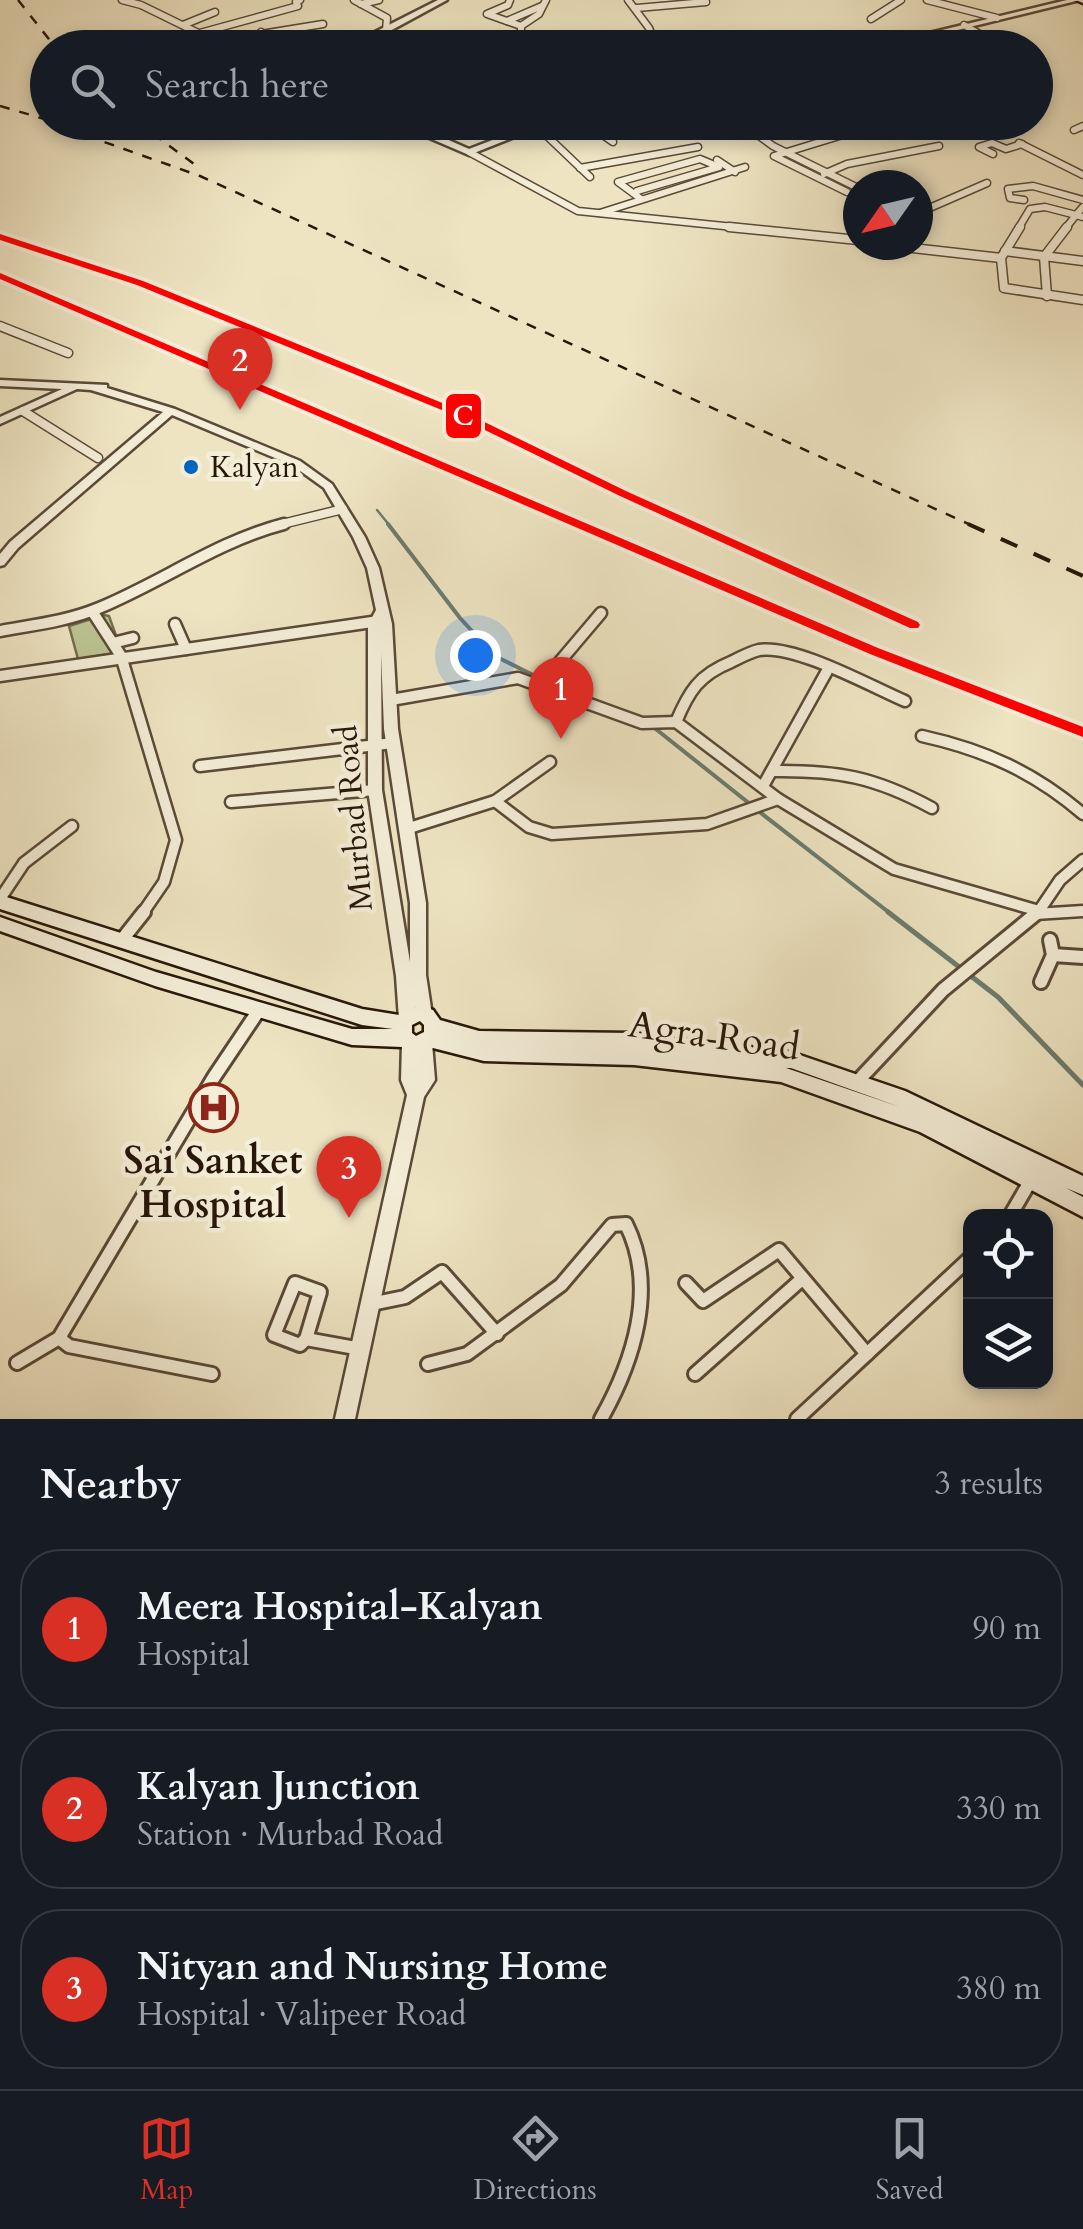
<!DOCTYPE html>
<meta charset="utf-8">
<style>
body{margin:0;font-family:Cardo,serif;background:#20242c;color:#f1f3f6}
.controls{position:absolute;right:30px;bottom:30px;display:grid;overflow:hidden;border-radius:20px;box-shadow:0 5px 15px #0003}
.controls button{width:90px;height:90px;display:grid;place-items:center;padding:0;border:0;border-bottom:2px solid #363941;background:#171b24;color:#f1f3f6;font:50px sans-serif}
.compass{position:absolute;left:843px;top:170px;width:90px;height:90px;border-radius:50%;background:#171b24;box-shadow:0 5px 15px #0003;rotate:236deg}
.you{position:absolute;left:475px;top:655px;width:35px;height:35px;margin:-25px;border:8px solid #fff;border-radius:50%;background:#1a73e8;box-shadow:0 0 0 15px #1a73e833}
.badge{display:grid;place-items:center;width:65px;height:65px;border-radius:50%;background:#d93025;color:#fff;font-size:32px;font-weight:700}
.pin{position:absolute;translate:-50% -82px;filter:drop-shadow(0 2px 5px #0008)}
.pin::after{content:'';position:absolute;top:52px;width:35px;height:30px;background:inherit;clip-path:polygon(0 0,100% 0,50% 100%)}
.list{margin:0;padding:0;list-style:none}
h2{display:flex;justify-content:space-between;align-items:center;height:130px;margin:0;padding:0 40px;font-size:42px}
h2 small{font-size:32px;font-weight:400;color:#9ea1a6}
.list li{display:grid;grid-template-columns:65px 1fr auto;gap:30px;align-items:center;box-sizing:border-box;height:160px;margin:0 20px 20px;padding:0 20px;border:2px solid #363941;border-radius:40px}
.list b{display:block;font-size:38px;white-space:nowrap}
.list p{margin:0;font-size:32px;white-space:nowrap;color:#9ea1a6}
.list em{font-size:32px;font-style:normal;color:#9ea1a6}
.icon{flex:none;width:55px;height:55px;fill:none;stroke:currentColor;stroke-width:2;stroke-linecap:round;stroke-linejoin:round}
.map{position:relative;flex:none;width:1083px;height:1419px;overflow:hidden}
.search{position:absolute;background:#171b24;box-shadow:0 5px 15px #0003;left:30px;right:30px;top:30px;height:110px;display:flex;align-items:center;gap:25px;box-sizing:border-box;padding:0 35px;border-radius:55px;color:#9ea1a6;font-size:38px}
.sheet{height:670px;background:#171b24}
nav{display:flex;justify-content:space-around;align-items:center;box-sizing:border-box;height:140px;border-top:2px solid #363941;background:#171b24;font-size:28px;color:#9ea1a6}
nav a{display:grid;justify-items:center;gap:5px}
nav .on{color:#d93025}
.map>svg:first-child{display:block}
.green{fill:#bbc492;stroke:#726e4e;stroke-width:2.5}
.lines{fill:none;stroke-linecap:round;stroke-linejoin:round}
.stream-far2{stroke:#6c7c6e;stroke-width:2.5}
.stream-far1{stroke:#6c7c6e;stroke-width:4}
.stream{stroke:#6c7c6e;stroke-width:5}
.minor-far3-casing{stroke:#5a4a37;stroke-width:9}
.minor-far2-casing{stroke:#5a4a37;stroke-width:11}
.minor-far1-casing{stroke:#5a4a37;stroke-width:15}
.minor-casing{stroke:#5a4a37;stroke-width:18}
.tertiary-casing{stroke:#5a4a37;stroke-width:5}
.secondary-casing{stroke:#281709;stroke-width:5}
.minor-far3{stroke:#f4edd7;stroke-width:6}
.minor-far2{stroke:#f4edd7;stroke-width:8}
.minor-far1{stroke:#f4edd7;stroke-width:10}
.minor{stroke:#f4edd7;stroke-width:12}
.tertiary{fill:#f4edd7;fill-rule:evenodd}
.secondary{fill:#f4edd7;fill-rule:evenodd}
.rail-far1{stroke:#281709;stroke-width:2.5;stroke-dasharray:10 10;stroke-linecap:butt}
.rail{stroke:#281709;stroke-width:4;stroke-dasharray:18 18;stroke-linecap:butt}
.rail-1-casing{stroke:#f4edd7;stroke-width:8}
.rail-1{fill:#f00;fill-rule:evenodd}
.bus-dot{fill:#0065bd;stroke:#f4edd7;stroke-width:4}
.labels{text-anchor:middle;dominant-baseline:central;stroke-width:9;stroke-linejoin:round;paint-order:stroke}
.bus-label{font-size:30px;fill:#281709;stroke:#f4edd7;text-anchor:start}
.street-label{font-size:32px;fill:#281709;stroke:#f4edd7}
.near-street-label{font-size:38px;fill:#281709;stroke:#f4edd7}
.near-poi-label{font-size:38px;font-weight:bold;fill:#281709;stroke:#f4edd7}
.line-badge{stroke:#f4edd7;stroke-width:4}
.badge-label{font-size:28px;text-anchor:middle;font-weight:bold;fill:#fff}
</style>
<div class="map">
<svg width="1083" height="1419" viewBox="0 0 1083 1419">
<rect width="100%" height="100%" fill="#eee4c2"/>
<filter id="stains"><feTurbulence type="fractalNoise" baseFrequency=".002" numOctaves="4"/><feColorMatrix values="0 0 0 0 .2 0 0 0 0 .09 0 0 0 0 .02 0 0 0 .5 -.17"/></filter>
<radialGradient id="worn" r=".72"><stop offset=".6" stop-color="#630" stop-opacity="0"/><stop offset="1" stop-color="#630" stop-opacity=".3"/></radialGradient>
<path class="green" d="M104 615 109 616 122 652 78 659 69 626Z"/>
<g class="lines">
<path class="stream-far2" d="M377 510 390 526"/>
<g class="stream-far1">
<path d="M388 524 460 618 495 656 541 679"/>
<path d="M547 682 645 720"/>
<path d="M652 726 750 804"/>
<path d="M757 810 891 914"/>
</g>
<path class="stream" d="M888 912 998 997 1083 1085"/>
<defs>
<g id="minor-far3">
<path d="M122 0 141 5 229 48"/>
<path d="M354 0 387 18 386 31"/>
<path d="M510 0 508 5 487 14 521 26"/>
<path d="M628 0 649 28 657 48"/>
<path d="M927 0 997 18"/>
<path d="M361 4 379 0"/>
<path d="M637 8 706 2"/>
<path d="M871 19 901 0"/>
<path d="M507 21 542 6"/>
<path d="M183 25 215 12"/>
<path d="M964 25 1002 47"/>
<path d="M261 32 281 48"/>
<path d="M200 33 298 6 296 2 300 0"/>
<path d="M218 41 323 24"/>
<path d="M900 42 910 48"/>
<path d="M521 48V26L539 14 546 0"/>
<path d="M584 122 613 142"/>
<path d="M740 122 773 146 858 188"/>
<path d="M533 129 547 136 590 177"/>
<path d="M1074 130 1083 126"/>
<path d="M1019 143 1083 175"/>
<path d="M469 152 578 211 753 229"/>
<path d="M993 154 979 147 992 143 1006 149 1022 144"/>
<path d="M717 160 735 172"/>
<path d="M580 168 698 147"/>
<path d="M824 174 847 164 939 146"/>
<path d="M637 191 719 167 700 159 618 182 641 199"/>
<path d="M847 192 774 156 885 122"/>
<path d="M1024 200 1010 198 1008 189 1033 186 1083 200"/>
<path d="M600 213 745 167"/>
<path d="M918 213 987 183"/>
<path d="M1018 229 1030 209 1045 207 1076 215 1083 207"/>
<path d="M1065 229 1076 215 1083 217"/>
</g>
<g id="minor-far2">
<path d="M729 227 858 240"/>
<path d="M1020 227 1001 258 1004 288 1083 300"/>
<path d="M886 245 1001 258"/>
<path d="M1005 251 1083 261"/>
<path d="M1047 296 1044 257 1067 227"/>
<path d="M0 326 68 353"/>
<path d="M23 411 98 458"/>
<path d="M274 526 343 509"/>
</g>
<g id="minor-far1">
<path d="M92 611 121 656 176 840 164 882 142 914"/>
<path d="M175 624 186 649"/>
<path d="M0 631C33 625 68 621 99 608 162 582 218 541 284 524"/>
<path d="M113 643 133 638"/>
<path d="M0 676 379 621"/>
<path d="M540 685 601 613"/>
<path d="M391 700 518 678 642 723 676 722 778 799 894 869 1039 911 1060 880 1083 860"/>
<path d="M676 722C689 691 699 675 731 662 739 658 750 652 759 650 795 644 870 686 905 701"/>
<path d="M922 736C985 750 1034 772 1083 814"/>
<path d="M200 766 393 743"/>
<path d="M772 771C837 770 875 777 932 808"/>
<path d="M763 786 827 671"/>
<path d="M495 801 529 827 552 834 707 824 778 799"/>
<path d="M231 802 375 790"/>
<path d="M406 829 495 801 550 762"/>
<path d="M0 899 24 863 72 826"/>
<path d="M1035 914 1083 911"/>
</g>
<g id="minor">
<path d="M121 941 144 912"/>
<path d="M1053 955 1083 957"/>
<path d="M1041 982 1053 955 1050 940"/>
<path d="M856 1083 943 990 1038 912"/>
<path d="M1010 1216 1031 1180"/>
<path d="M295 1283 320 1292 306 1339 300 1345 274 1335Z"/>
<path d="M686 1283 703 1301 779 1250 867 1354"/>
<path d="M371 1304 405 1297 442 1272 497 1334"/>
<path d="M59 1338 69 1346 212 1374"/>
<path d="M306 1339 361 1349"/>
<path d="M17 1363 59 1338 214 1077 259 1010"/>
<path d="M428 1364 467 1354 561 1285 612 1225 626 1224C658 1288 633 1362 601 1419"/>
<path d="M695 1374 802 1279"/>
<path d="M797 1419 970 1258"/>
</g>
<g id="tertiary">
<path d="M438 0H447L377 38 369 48H362L371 34Z"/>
<path d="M1067 0H1080L900 44 846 48 900 40Z"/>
<path d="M408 122H416L419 127 469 149 539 122H552L469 155 413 131Z"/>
<path d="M0 380 107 385V388L175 409 300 461 332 484 365 537 379 568 392 624 398 729 426 903V975L432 1015 430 1020 424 1022 418 1020 414 1006 415 1019 413 1024 407 1026 401 1024 399 1019 396 976 368 790V625L376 610 367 568 353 537 324 488 292 465 172 415 18 548 4 565 0 566V554L10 542 163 412 91 390 77 389 0 424V417L62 389 0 386ZM381 653 384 729 410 903V962L382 790Z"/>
<path d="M410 1036 417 1040 424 1036 430 1038 432 1043 435 1080 424 1097 355 1419H335L407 1095 401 1080 402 1043 404 1038Z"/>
</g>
<g id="secondary">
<path d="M1076 0H1083V3Z"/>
<path d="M0 895 362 1009 399 1015 406 1009 420 1006 433 1010 440 1020 479 1031 632 1033 791 1052 905 1091 1083 1176V1195L1066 1188 1083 1197V1217L920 1132 781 1082 634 1065 484 1061 433 1048 418 1053 402 1047 352 1045 155 986 0 931V917L156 972 352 1029H393L362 1025 0 909ZM420 1021 424 1025V1032L416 1036 412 1033V1025ZM786 1068H791L900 1107Z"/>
</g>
</defs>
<use href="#minor-far3" class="minor-far3-casing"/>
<use href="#minor-far2" class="minor-far2-casing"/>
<use href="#minor-far1" class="minor-far1-casing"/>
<use href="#minor" class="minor-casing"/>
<use href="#tertiary" class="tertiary-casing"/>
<use href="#secondary" class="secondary-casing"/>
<use href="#minor-far3" class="minor-far3"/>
<use href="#minor-far2" class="minor-far2"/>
<use href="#minor-far1" class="minor-far1"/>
<use href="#minor" class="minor"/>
<use href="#tertiary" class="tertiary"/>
<use href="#secondary" class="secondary"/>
<g class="rail-far1">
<path d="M18 0 56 48"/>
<path d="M0 106 48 120"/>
<path d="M48 122 200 176 973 526"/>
<path d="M137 122 194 164"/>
</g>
<path class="rail" d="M968 524 1083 576"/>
<defs>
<g id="rail-1">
<path d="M0 234 143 281 462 411 628 492 918 622 920 625 918 628H910L620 496 454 415 137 285 0 240Z"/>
<path d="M0 273 878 648 1083 727V737L870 654 0 279Z"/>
</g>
</defs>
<use href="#rail-1" class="rail-1-casing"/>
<use href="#rail-1" class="rail-1"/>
</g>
<defs>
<symbol id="hospital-ring" viewBox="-11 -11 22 22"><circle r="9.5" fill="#f4edd7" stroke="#8f2418" stroke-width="1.5"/><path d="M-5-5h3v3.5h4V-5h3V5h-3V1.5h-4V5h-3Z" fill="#8f2418"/></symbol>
</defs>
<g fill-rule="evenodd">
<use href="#hospital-ring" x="186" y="1080" width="55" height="55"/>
</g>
<circle class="bus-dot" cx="191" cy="467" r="9"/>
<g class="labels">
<g class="bus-label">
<text x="210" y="467">Kalyan</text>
</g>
<g class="street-label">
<text transform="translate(354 818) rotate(-95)">Murbad Road</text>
</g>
<g class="near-street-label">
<text transform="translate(714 1036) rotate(8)">Agra Road</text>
</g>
<g class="near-poi-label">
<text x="213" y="1161">Sai Sanket<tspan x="213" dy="44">Hospital</tspan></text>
</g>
</g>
<rect class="line-badge" x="444" y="392" width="39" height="48" rx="10" fill="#f00"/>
<g class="badge-label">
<text x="463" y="425">C</text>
</g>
<rect width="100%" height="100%" filter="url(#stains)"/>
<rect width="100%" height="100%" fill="url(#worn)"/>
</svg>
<div class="controls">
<button><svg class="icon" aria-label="locate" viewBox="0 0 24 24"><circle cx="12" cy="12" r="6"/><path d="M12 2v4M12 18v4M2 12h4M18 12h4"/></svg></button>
<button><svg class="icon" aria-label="layers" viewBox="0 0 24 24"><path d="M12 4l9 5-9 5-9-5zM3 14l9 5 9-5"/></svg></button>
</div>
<svg class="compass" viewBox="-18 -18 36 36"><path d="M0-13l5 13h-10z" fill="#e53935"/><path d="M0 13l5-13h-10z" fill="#9ea1a6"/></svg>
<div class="you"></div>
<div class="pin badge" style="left:561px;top:739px">1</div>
<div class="pin badge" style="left:240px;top:410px">2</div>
<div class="pin badge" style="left:349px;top:1218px">3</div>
<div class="search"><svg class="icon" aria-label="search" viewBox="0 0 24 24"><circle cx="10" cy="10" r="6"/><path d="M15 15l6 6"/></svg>Search here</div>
</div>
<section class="sheet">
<h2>Nearby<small>3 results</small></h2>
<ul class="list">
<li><span class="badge">1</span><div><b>Meera Hospital-Kalyan</b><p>Hospital</p></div><em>90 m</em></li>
<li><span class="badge">2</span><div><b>Kalyan Junction</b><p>Station · Murbad Road</p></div><em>330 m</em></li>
<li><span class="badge">3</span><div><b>Nityan and Nursing Home</b><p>Hospital · Valipeer Road</p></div><em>380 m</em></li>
</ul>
</section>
<nav>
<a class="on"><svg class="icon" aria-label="map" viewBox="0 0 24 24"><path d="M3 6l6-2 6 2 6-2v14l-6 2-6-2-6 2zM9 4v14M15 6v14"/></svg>Map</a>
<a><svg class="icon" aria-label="directions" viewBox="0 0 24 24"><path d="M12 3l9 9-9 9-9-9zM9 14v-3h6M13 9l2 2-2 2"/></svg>Directions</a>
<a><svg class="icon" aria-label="saved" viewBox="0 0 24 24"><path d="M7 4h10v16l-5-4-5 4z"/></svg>Saved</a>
</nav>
